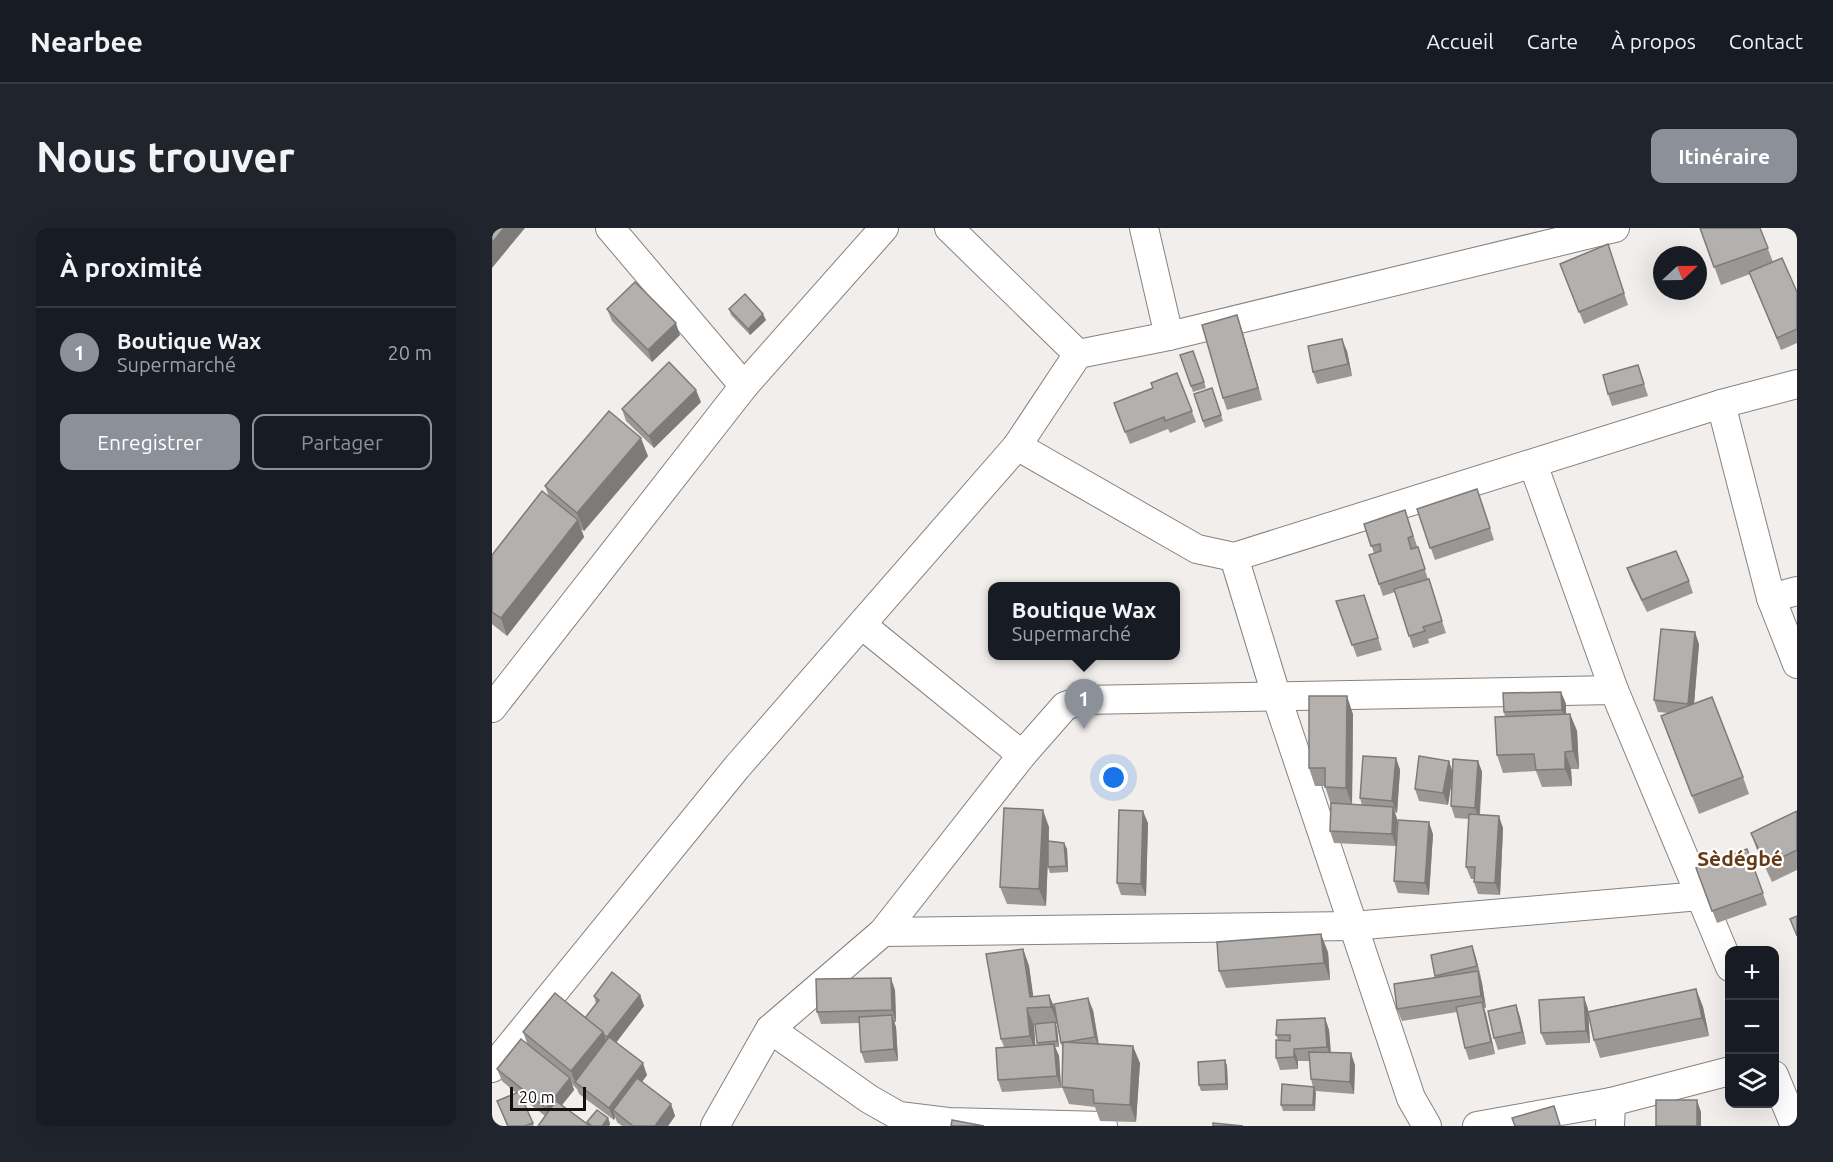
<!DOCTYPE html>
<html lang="fr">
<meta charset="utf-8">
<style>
body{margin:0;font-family:Ubuntu,sans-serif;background:#20242c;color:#f1f3f6}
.controls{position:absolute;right:18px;bottom:18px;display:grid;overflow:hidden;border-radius:12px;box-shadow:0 6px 24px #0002}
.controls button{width:54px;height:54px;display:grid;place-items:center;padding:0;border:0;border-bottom:2px solid #363941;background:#171b24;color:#f1f3f6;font:30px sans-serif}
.compass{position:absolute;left:1161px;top:18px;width:54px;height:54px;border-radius:50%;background:#171b24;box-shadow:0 6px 24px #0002;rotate:68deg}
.scale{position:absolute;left:18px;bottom:15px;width:76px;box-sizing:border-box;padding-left:6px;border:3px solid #131111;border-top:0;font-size:16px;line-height:21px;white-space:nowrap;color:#131111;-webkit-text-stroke:4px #fff;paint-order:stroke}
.you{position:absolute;left:622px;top:550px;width:21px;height:21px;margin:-15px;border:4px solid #fff;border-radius:50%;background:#1a73e8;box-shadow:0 0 0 9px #1a73e833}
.badge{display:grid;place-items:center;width:39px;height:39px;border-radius:50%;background:#8c9099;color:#fff;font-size:20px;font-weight:700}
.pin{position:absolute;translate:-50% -50px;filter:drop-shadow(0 2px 3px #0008)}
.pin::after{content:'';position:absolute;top:32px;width:21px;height:18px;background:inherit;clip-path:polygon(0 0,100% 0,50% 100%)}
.popup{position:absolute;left:496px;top:354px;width:192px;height:78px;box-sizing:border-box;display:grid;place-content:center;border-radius:12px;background:#171b24;filter:drop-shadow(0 2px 4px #0005);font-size:20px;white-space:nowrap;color:#9ea1a6}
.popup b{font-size:22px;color:#f1f3f6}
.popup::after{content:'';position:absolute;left:50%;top:100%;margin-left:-12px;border:12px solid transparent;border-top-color:#171b24}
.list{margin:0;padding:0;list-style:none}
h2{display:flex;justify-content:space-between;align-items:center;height:78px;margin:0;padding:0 24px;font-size:26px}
h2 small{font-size:20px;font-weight:400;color:#9ea1a6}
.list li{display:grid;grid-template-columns:39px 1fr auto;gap:18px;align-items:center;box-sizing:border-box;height:90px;padding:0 24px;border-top:2px solid #363941}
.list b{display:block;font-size:22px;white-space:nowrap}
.list p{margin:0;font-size:20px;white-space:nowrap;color:#9ea1a6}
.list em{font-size:20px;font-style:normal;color:#9ea1a6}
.actions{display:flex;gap:12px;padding:18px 24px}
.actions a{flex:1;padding:14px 0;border:2px solid #8c9099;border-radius:12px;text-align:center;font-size:21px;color:#8c9099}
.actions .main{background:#8c9099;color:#fff}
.icon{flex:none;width:33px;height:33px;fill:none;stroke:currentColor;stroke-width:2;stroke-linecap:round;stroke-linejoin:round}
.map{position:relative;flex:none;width:1305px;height:898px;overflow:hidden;border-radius:12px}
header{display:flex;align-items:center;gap:36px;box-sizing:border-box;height:84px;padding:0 30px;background:#171b24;border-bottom:2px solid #363941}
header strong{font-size:28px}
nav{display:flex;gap:33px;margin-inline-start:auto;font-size:21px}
.intro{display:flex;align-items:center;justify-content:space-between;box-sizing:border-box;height:144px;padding:0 36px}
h1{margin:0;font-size:42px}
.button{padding:15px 27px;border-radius:12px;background:#8c9099;color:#fff;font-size:21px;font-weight:700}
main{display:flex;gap:36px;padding:0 36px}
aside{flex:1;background:#171b24;border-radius:12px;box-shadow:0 6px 24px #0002}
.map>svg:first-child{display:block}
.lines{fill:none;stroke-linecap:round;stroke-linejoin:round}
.minor-casing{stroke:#868280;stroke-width:30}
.minor{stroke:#fff;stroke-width:28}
.wall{fill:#9a9795;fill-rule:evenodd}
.shaded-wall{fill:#7d7b79}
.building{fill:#b3b0ad;stroke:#7d7b79;stroke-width:1.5}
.labels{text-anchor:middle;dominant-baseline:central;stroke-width:4.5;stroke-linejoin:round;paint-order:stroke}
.neighbourhood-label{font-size:21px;font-weight:bold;fill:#663a15;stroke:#fff}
</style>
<header>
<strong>Nearbee</strong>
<nav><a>Accueil</a><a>Carte</a><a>À propos</a><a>Contact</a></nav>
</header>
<div class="intro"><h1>Nous trouver</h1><a class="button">Itinéraire</a></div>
<main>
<aside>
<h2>À proximité<small></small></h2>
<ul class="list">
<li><span class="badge">1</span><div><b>Boutique Wax</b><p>Supermarché</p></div><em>20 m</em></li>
</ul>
<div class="actions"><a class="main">Enregistrer</a><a>Partager</a></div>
</aside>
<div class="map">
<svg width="1305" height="898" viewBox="0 0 1305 898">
<rect width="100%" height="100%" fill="#f2eeec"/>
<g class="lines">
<defs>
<g id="minor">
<path d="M118 0 252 158"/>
<path d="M457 0 586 126"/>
<path d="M652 0 677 108"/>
<path d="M1229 176 1279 370 1305 436"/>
<path d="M525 218 705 321 742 329 1229 176 1305 156"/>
<path d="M1041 236 1122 462 1238 739"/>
<path d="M742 329 785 470 919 870 935 898"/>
<path d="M1279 370 1305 363"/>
<path d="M370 397 530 527"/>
<path d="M0 480 252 158 392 0"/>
<path d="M391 704 861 698 1208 668"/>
<path d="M278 801 377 871 407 888 456 894 611 898"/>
<path d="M0 840 245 539 525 218 586 126 677 108 1123 0"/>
<path d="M1282 847 1303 898"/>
<path d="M223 898 278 801 391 704 530 527 573 478 591 472 1122 462"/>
<path d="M985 898 1119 874 1238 843"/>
<path d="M1118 898 1119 874"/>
</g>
</defs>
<use href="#minor" class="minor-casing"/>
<use href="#minor" class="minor"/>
</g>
<g class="wall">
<path d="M1208 0H1268L1281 34 1305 64V115L1289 122 1258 46 1229 57Z"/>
<path d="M1120 28 1136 77 1092 96 1068 36Z"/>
<path d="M115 81 188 107 160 134 120 93Z"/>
<path d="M237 81 274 92 258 107 239 87Z"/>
<path d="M749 99 770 172 735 182 731 170Z"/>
<path d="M701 123 714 160 701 164 688 127Z"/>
<path d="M855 123 860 148 825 156 821 144Z"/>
<path d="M1146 137 1156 168 1120 178 1116 166Z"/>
<path d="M685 145 704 194 678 205 676 201 638 216 622 175 661 160Z"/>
<path d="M720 160 731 193 713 200 702 166Z"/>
<path d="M209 174 162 220 134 193 130 181Z"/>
<path d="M156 228 92 303 89 301 92 309 15 408 0 396V327L57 269 53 258Z"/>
<path d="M985 261 1002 312 943 332 925 281Z"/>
<path d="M913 282 954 405 936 411 937 415 921 420 903 364 891 368 877 327 882 325 872 296Z"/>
<path d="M1135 340 1197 353 1201 365 1155 384 1139 352Z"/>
<path d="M872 367 890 422 865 429 844 373Z"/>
<path d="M1207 416 1202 476 1251 549 1257 566 1207 586 1169 488 1176 485 1166 484 1162 472Z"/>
<path d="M1069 464 1074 476V486H1078L1085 503 1087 541H1079L1080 558 1050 559 1044 543 1011 545 1005 527 1013 489 1012 484Z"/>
<path d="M861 486 860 576 870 577 868 570 904 530 908 542 905 585 903 584 905 591 904 618 842 615 838 603 839 577 833 558H823L817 540Z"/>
<path d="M957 533 960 544 986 533 990 544 988 587 1011 600 1008 667 986 666 982 654V651H979L974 639 977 591 963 590 959 578 960 550 956 577 927 573 923 561Z"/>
<path d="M1305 583V642L1280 654 1265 622 1259 605Z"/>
<path d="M656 595 654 668 629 667 625 655Z"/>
<path d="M557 599V613L572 615 575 621 576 644 558 645 556 639V630L554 678 515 676 508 659Z"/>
<path d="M941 606 937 667 906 665 902 653Z"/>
<path d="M1255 621 1275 677 1225 695 1204 640Z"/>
<path d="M980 718 984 730 989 750 994 780H992L1003 826 977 832 973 820 965 784 910 793 905 781 944 749 939 727Z"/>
<path d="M531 721 537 738 541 769 557 767 563 781 601 782 607 816 648 835 644 894 608 893 603 879 577 876 570 859 571 821 569 815 565 796 564 797 565 800 567 819H563L567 828 569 860 510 864 506 852 512 819 509 811ZM543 797 545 815 546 817H543L542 798Z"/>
<path d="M836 724 838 752 734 760 727 743Z"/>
<path d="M1204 761 1211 779 1217 808 1108 830 1102 812 1096 786 1098 815 1054 817 1049 805 1092 769 1096 783Z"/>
<path d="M403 762 404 794H402L404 799 406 833 373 835 369 824 367 795 329 796 325 784Z"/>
<path d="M148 767 152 778 124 815 155 847 150 854 179 876 183 888 176 898H130L125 894 123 889 122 892 87 866 85 861 80 856 82 862 70 877 97 897 95 894 116 890 118 896 117 898H46L53 888 29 869 42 898H15L5 873 24 865 10 853 5 841 35 815 31 804 93 790 104 776 102 768Z"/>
<path d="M1024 777 1028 789 1034 816 1006 822 1002 810Z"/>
<path d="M833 790 837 802 839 824 863 837 862 866 823 863V883H791L789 877 821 859 819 851 818 833H806V841L788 842 784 830 786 812 784 807Z"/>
<path d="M733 832 735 838 736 862 709 863 707 857Z"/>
</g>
<g class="shaded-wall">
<path d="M12 0H33L0 40V15Z"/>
<path d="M271 86 274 92 258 107 256 101Z"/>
<path d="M745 87 749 99 770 172 766 160Z"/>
<path d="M184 95 188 107 160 134 156 122Z"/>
<path d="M850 111 855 123 860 148 856 136Z"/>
<path d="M204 162 209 174 162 220 157 208Z"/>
<path d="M149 210 156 228 92 303 85 285Z"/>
<path d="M86 292 92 309 15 408 9 390Z"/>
<path d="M1203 404 1207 416 1201 488 1196 476Z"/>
<path d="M1069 464 1074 476V494L1070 482Z"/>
<path d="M855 468 861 486 860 577 854 560Z"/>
<path d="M1078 486 1085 503 1087 541 1081 523Z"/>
<path d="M1073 524 1079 541 1080 558 1073 541Z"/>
<path d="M904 530 908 542 905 585 900 573Z"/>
<path d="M957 533 961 545 956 577 951 565Z"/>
<path d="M986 533 990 544 987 592 983 580Z"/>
<path d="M901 579 905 591 904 618 900 606Z"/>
<path d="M551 582 557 599 554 678 547 661Z"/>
<path d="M651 583 656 595 654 668 649 656Z"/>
<path d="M1007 588 1011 600 1008 667 1003 655Z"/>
<path d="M937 594 941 606 937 667 933 655Z"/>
<path d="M572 615 575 621 576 644 574 638Z"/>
<path d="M829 706 836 724 838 752 832 735Z"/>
<path d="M980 718 984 730 989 750 985 738Z"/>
<path d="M531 721 537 738 543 780 538 769Z"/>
<path d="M986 743 990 755 994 780 989 768Z"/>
<path d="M399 750 403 762 404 794 400 782Z"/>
<path d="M1204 761 1211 779 1217 808 1210 790Z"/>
<path d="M148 767 152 778 119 821 115 809Z"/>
<path d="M557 767 564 784 566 796 559 779Z"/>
<path d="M1092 769 1096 781 1098 815 1094 803Z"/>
<path d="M596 770 601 782 607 821 603 809Z"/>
<path d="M990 774 994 786 1003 826 999 814Z"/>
<path d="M1024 777 1028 789 1034 816 1030 804Z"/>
<path d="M535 780 542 798 544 826 538 808Z"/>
<path d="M400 787 404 799 406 833 402 821Z"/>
<path d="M833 790 837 802 839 831 835 819Z"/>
<path d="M563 794 565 800 567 819 565 813Z"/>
<path d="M111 804 118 822 83 854 79 843Z"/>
<path d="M562 816 567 828 569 860 565 848Z"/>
<path d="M641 818 648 835 644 894 638 877Z"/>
<path d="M802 821 806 833V841L802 829Z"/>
<path d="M859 825 863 837 862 866 858 854Z"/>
<path d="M733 832 735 838 736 862 734 856Z"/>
<path d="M151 835 155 847 126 886 121 882 123 889 122 892 117 880Z"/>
<path d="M78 850 82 862 58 892 54 880Z"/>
<path d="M822 859 824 865 823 883 821 877Z"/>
<path d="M1205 872 1209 884V898H1205Z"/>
<path d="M179 876 183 888 176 898H163Z"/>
<path d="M116 890 118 896 117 898H110Z"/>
</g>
<g class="building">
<path d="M0 0H12L0 15Z"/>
<path d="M1208 0H1268L1276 20 1222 39Z"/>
<path d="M1116 16 1132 65 1087 84 1068 36Z"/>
<path d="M1290 30 1305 64V101L1285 110 1257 44Z"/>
<path d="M143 54 184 95 156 122 115 81Z"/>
<path d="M253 66 271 86 256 101 237 81Z"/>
<path d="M745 87 766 160 731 170 710 97Z"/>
<path d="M850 111 856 136 821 144 816 118Z"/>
<path d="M701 123 712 154 699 158 688 127Z"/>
<path d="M177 134 204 162 157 208 130 181Z"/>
<path d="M1146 137 1152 156 1116 166 1111 147Z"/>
<path d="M685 145 700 183 673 193 672 189 633 204 622 175 661 160 659 155Z"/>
<path d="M720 160 729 187 711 193 702 166Z"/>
<path d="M117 183 149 210 85 285 53 258Z"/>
<path d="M985 261 998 300 938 320 925 281Z"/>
<path d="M50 263 86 292 9 390 0 384V327Z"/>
<path d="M913 282 921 308 916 310 919 321 926 319 933 341 887 356 877 327 889 323 888 316 879 318 872 296Z"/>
<path d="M1184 323 1197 353 1150 372 1135 340Z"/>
<path d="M937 351 950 393 931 399 933 403 917 408 902 361Z"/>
<path d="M872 367 886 410 860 417 844 373Z"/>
<path d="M1169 401 1203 404 1196 476 1162 472Z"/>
<path d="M1069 464 1070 482 1012 484 1011 465Z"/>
<path d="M817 468H855L854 560 833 559V540H817Z"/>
<path d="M1220 469 1251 549 1200 568 1169 488Z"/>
<path d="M1078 486 1081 523 1073 524V541L1044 542 1042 526 1005 527 1003 489Z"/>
<path d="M871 528 904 530 900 573 868 570Z"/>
<path d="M927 528 957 533 951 565 923 561Z"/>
<path d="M961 531 986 533 983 580 959 578Z"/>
<path d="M839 575 901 579 900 606 838 603Z"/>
<path d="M512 580 551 582 547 661 508 659Z"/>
<path d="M627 582 651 583 649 656 625 655Z"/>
<path d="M1305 583V622L1274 637 1259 605Z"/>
<path d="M977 586 1007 588 1003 655 982 654 983 639H974Z"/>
<path d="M906 592 937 594 933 655 902 653Z"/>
<path d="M556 613 572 615 574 638 556 639Z"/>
<path d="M1255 621 1271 665 1220 683 1204 640Z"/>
<path d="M1305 688V708L1298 691Z"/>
<path d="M829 706 832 735 727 743 725 714Z"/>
<path d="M980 718 985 738 943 748 939 727Z"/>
<path d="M531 721 538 769 557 767 559 779 535 780 538 808 509 811 494 726Z"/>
<path d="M986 743 989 768 905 781 902 756Z"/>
<path d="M120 744 148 767 115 809 112 807 111 804 93 790 107 772 102 768Z"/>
<path d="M399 750 400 782 325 784 324 751Z"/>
<path d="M1204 761 1210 790 1102 812 1096 784Z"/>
<path d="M63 765 111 804 79 843 31 804Z"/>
<path d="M1092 769 1094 803 1049 805 1047 772Z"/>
<path d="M596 770 603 809 569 815 562 776Z"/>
<path d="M990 774 999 814 973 820 964 779Z"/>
<path d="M1024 777 1030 804 1002 810 996 783Z"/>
<path d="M400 787 402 821 369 824 367 789Z"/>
<path d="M833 790 835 819 802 821V829L784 830V812L798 813V807H784L785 792Z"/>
<path d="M563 794 565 813 545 815 543 796Z"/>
<path d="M117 809 151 835 117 880 83 854Z"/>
<path d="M29 811 78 850 54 880 5 841Z"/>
<path d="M571 814 641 818 638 877 602 875 601 862 570 859Z"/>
<path d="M562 816 565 848 506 852 504 820Z"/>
<path d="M817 824 859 825 858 854 819 851Z"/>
<path d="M733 832 734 856 707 857 706 834Z"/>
<path d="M145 850 179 876 163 898H141L121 882Z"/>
<path d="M790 856 822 859 821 877H789Z"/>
<path d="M27 864 41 895 33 898H16L5 873Z"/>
<rect x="1164" y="872" width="41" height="26"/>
<path d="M64 873 98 898H46Z"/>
<path d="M1062 878 1068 897 1064 898H1023L1020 890Z"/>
<path d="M105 882 116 890 110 898H100L95 894Z"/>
<path d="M460 892 492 898H459Z"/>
<path d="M721 895 751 898H721Z"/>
</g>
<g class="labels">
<g class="neighbourhood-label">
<text x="1248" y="630">Sèdégbé</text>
</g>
</g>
</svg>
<div class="controls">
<button>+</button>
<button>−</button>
<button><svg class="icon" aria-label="layers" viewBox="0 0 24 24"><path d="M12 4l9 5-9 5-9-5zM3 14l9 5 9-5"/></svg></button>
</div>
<svg class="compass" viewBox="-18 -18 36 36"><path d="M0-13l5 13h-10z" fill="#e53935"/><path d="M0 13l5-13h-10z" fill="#9ea1a6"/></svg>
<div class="scale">20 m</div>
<div class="you"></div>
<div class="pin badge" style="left:592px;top:501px">1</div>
<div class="popup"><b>Boutique Wax</b>Supermarché</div>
</div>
</main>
